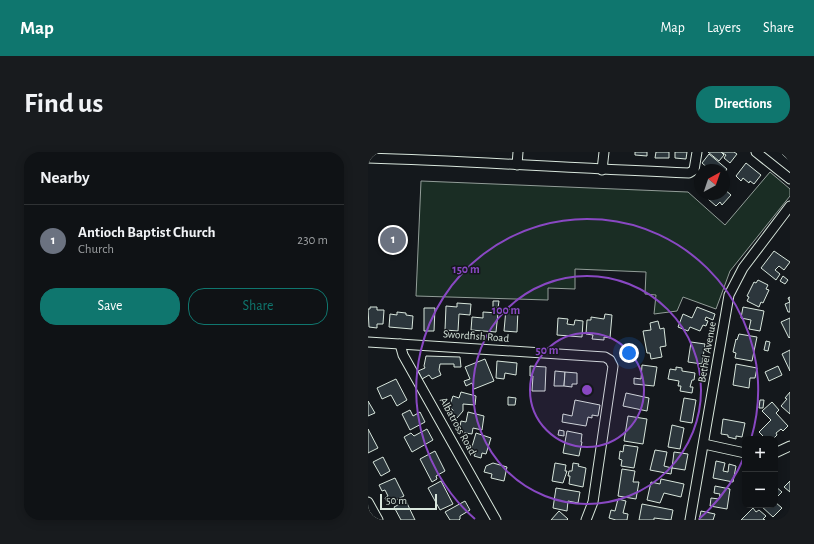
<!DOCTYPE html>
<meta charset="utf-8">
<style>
body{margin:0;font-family:"Alegreya Sans",sans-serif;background:#181b1e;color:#f1f3f6}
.controls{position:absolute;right:12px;bottom:12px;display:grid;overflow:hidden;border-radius:8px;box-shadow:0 2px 10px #0003}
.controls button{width:36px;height:36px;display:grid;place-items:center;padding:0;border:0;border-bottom:1px solid #2f3234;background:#0f1215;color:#f1f3f6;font:20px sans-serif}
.compass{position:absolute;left:326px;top:12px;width:36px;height:36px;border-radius:50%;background:#0f1215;box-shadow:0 2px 10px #0003;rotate:40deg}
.scale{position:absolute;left:12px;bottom:10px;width:57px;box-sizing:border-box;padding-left:4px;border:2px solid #d8e6dc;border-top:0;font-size:11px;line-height:14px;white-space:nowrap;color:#d8e6dc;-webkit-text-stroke:3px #14181c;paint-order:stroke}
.you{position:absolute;left:261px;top:201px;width:14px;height:14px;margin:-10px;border:3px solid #fff;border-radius:50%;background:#1a73e8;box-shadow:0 0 0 6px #1a73e833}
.badge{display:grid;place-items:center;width:26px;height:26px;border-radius:50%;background:#0f766e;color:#fff;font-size:13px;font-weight:700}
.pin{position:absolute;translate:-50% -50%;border:2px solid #fff;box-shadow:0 1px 4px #0006}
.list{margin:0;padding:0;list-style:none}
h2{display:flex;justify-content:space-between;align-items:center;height:52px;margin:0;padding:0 16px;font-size:17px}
h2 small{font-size:13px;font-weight:400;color:#9b9ea0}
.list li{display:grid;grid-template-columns:26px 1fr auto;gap:12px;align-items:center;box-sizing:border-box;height:72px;padding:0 16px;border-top:1px solid #2f3234}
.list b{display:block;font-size:15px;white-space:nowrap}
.list p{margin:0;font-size:13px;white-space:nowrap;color:#9b9ea0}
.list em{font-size:13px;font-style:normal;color:#9b9ea0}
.actions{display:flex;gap:8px;padding:12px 16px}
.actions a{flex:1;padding:9px 0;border:1px solid #0f766e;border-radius:16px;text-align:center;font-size:14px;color:#0f766e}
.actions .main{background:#0f766e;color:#fff}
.map{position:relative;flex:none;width:422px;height:368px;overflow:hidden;border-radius:16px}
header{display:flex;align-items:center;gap:24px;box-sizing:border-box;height:56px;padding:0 20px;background:#0f766e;color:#fff}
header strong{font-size:19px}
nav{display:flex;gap:22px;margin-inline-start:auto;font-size:14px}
.intro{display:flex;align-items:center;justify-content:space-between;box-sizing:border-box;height:96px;padding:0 24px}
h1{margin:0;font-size:28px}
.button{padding:10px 18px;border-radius:16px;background:#0f766e;color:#fff;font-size:14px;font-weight:700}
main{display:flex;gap:24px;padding:0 24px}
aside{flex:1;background:#0f1215;border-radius:16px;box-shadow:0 2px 10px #0003}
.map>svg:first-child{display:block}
.green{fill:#1a2d24;stroke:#939e99}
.building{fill:#2c363c;stroke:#d8e6dc}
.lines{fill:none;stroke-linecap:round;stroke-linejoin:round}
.minor-casing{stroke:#d8e6dc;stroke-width:11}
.minor{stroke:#14181c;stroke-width:9}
.ring{fill:none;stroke:#8948c3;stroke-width:2}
.labels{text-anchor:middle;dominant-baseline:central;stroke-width:3;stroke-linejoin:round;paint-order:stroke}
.street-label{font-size:11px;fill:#d8e6dc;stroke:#14181c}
.centre{fill:#8948c3;stroke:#14181c;stroke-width:2}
.ring-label{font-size:12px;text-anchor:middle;font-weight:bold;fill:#8948c3;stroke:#14181c;stroke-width:3;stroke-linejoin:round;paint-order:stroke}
</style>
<header>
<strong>Map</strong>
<nav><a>Map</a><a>Layers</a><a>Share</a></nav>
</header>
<div class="intro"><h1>Find us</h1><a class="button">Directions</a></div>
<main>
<aside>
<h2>Nearby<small></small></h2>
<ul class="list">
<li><span class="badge" style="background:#6b7280">1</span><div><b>Antioch Baptist Church</b><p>Church</p></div><em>230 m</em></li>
</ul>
<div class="actions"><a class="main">Save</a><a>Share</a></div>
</aside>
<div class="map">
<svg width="422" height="368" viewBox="0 0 422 368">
<rect width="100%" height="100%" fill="#14181c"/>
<path class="green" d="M402 20 422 37V44L362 119 348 157 315 145 309 159 286 162 288 143 277 142 278 120 207 117V137L180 136V148L48 144 53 29 320 40 357 73Z"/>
<g class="building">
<path d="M267 0H279V4L267 3Z"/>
<path d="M288 0H301V6H287Z"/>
<path d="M307 0H319L318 7 307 6Z"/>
<path d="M340 0H353L356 3 351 9Z"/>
<path d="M353 0H366L369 2 362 11 356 6 358 3Z"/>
<path d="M415 0H422L421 8 414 2Z"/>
<path d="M341 2 359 17 356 21V18H342L334 11Z"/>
<path d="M378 11 393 23 386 32 382 29 381 31 375 26 373 29 368 24Z"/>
<path d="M356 37 363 43 354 53 352 50 348 54 340 47 345 42H356Z"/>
<path d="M406 99 422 110 416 118 411 114 407 118 412 122 408 128 393 116Z"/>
<path d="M415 124 420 128 417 132 412 129Z"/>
<path d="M390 128 400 133 398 137 401 138 395 151 393 150 391 155 379 149 381 145 379 144 386 130 388 131Z"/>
<path d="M422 145V160H420L417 152 422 150 420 146Z"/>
<path d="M125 149H131L130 156 125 155Z"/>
<path d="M89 151 103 152 102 163 91 162 90 179 77 178 78 154 89 155Z"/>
<path d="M2 155H9V158H16L15 172H9V176L1 175 0 157H2Z"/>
<path d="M329 155 347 162 345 168 338 165 337 168 340 169 338 174 335 173 332 179 322 175 320 179 310 175 315 162 324 166Z"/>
<path d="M375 155 396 159 392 179 381 177 383 168 373 166Z"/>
<path d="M56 156H67L66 179H56Z"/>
<path d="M138 157 150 158 149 180 136 179Z"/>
<path d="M29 160 38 161V163L45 164 44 177 21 175 22 162 29 163Z"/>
<path d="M115 160 130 161 128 180 103 178 104 165 115 166Z"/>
<path d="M237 162 244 163 242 186 236 185V188L224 187 225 183 218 182 219 168H223V165L236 167Z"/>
<path d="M190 166 200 167 199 172 206 173 207 168 215 169 214 185 189 183Z"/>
<path d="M422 166V185L421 186 413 170Z"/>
<path d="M290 169 292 177 296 176 298 194 292 195 294 205 283 207 282 201H279L275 179 283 178 282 171Z"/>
<path d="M371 182 389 185 384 209 367 206 368 201 365 200 368 187 369 188Z"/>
<path d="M398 189 402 190 400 199 396 198Z"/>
<path d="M323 190 337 192 334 212 320 210Z"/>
<path d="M422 198V219L414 202Z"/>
<path d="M58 204 92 205 93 215H86V212H72L71 218 73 223 64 227 61 223 54 227 50 219 57 216 56 214Z"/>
<path d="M117 207 126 229 106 237 104 231 98 234 96 229 102 227 97 215Z"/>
<path d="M129 209 149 211 148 223 137 221 136 227 128 226Z"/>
<path d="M368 212 389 216 387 226H382L381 236 365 233Z"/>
<path d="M274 213 289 215 286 234 266 232V226L273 227Z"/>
<path d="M162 214 178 215 177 239H164L165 224H162Z"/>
<path d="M410 214 414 223 401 229 397 220Z"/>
<path d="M308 215 314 216V219L327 221 326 228H324L322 235H325L324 241 312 239 313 234H310L311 229 300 227 302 217 308 218Z"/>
<path d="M187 219 197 220 196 234H186Z"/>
<path d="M197 220 209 221V232H204V235L196 234Z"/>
<path d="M28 227 39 248 29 254 23 243 14 247 9 236Z"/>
<path d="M93 240 108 244 107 253 95 252V259L89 266 83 264 85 258 81 255 85 244 91 246Z"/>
<path d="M422 240V262L413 254 419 247 417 246Z"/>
<path d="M258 241 281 246 279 259 255 254Z"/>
<path d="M140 245 148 246 147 253H140Z"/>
<path d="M316 246 328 248 324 271 312 269Z"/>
<path d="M207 248 232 253 230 264 224 263V266L220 265 218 274 194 270 195 262 204 264Z"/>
<path d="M392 248H396L395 256H391Z"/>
<path d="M0 249 7 261 0 264Z"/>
<path d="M404 250 411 258 408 261 420 274 415 279 413 277 408 281 409 283 406 286 405 285 402 287H398L391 280 403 268 394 259Z"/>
<path d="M42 258 45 264 52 260 57 270 42 278 34 262Z"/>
<path d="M100 260 116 264 114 278 105 276 104 282 91 280 93 269 98 270Z"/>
<path d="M260 264 279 267 275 292 256 289Z"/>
<path d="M355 267 377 271 374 285 368 284V287L360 285V283L353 282Z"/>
<path d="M304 273 316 276 312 297 300 295Z"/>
<path d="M0 277 10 296 0 301Z"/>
<path d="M59 277 65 288 44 300 36 285 43 281 46 284Z"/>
<path d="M191 278 196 279V284L190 283Z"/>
<path d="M199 279 214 282 213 290H214L211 304 195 301Z"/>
<path d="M108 281 123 286 118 302 114 301 113 306 106 304 108 300 103 298Z"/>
<path d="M256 293 270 295 266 316 253 314 254 308 251 307 252 299 255 300Z"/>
<path d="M287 298 299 300 296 314 304 316 303 322 282 318Z"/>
<path d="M67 299 77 319 68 324 69 327 64 330 52 307Z"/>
<path d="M306 300 320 302 317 318 304 316Z"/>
<path d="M15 305 22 319 13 324 5 310Z"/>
<path d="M348 309 357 311 355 319 360 320 361 312 368 314 365 330 345 326Z"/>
<path d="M125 311 139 315 136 329 123 326 124 322 116 320 118 314Z"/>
<path d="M187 311 198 313 197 319H199L195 331 184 329Z"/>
<path d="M205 311 211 312 210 314 218 316 215 335 201 332 202 324H200L201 319H204Z"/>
<path d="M254 317 267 319 265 330H271L268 347 250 344Z"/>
<path d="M27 326 36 344 20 352 17 346 20 344 17 338 14 339 11 333Z"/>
<path d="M293 327 316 332 313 345 296 341 292 351 279 348 283 330 292 332Z"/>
<path d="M73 329 85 352 72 358 60 336Z"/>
<path d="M422 329V340L416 335Z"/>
<path d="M347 334 362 337 359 357 342 354 343 346 351 347 352 342 346 341Z"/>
<path d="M407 334 414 340 407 347Z"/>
<path d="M188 336 212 340 210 351 200 349 199 359 185 356Z"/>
<path d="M250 347 258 349 255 361 260 362 259 368H248L241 366 243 358 247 359Z"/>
<path d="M38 349 47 368H33L26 355Z"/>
<path d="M97 349 102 358 92 364V367L91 368H82L77 360Z"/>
<path d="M407 350 414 356 405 365 392 353H407Z"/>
<path d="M274 352 305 358 303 368 286 366V368H271Z"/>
<path d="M385 356 388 360 391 358 398 364 395 367 397 368H373Z"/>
<path d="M191 359 200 367 199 368H183Z"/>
<path d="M333 359 347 362 345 368H331Z"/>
</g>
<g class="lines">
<defs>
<g id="minor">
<path d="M388 0 422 27"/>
<path d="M0 6C107 9 214 17 321 21L326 18 329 0"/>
<path d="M149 13 150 0"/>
<path d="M234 18 236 0"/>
<path d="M0 190 237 205 242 208 245 214 225 350 218 368"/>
<path d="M32 192 35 203 128 368"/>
<path d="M336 292 377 301"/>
<path d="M407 301 422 294"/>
<path d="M0 350 10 368"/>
<path d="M322 368 361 143 375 116 422 54"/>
</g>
</defs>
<use href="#minor" class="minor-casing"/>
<use href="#minor" class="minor"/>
</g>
<circle cx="219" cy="238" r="57" fill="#8948c3" fill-opacity=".12"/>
<g class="ring">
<circle cx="219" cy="238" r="57"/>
<circle cx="219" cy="238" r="114"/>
<path d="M377 303A171 171 0 0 1 331 367M107 367A171 171 0 1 1 383 287"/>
</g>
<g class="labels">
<g class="street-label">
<text transform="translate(108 184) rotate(4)">Swordfish Road</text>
<text transform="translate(339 200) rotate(-80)">Bethel Avenue</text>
<text transform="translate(90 274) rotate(61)">Albatross Road</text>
</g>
</g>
<circle cx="219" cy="238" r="6" class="centre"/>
<g class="ring-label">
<text x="98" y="121">150 m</text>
<text x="138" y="162">100 m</text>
<text x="179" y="202">50 m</text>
</g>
</svg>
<div class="controls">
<button>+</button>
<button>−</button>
</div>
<svg class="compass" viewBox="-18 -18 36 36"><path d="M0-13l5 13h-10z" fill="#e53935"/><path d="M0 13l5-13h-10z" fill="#9b9ea0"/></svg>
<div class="scale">50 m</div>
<div class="you"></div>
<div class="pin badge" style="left:25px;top:88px;background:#6b7280">1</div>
</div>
</main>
